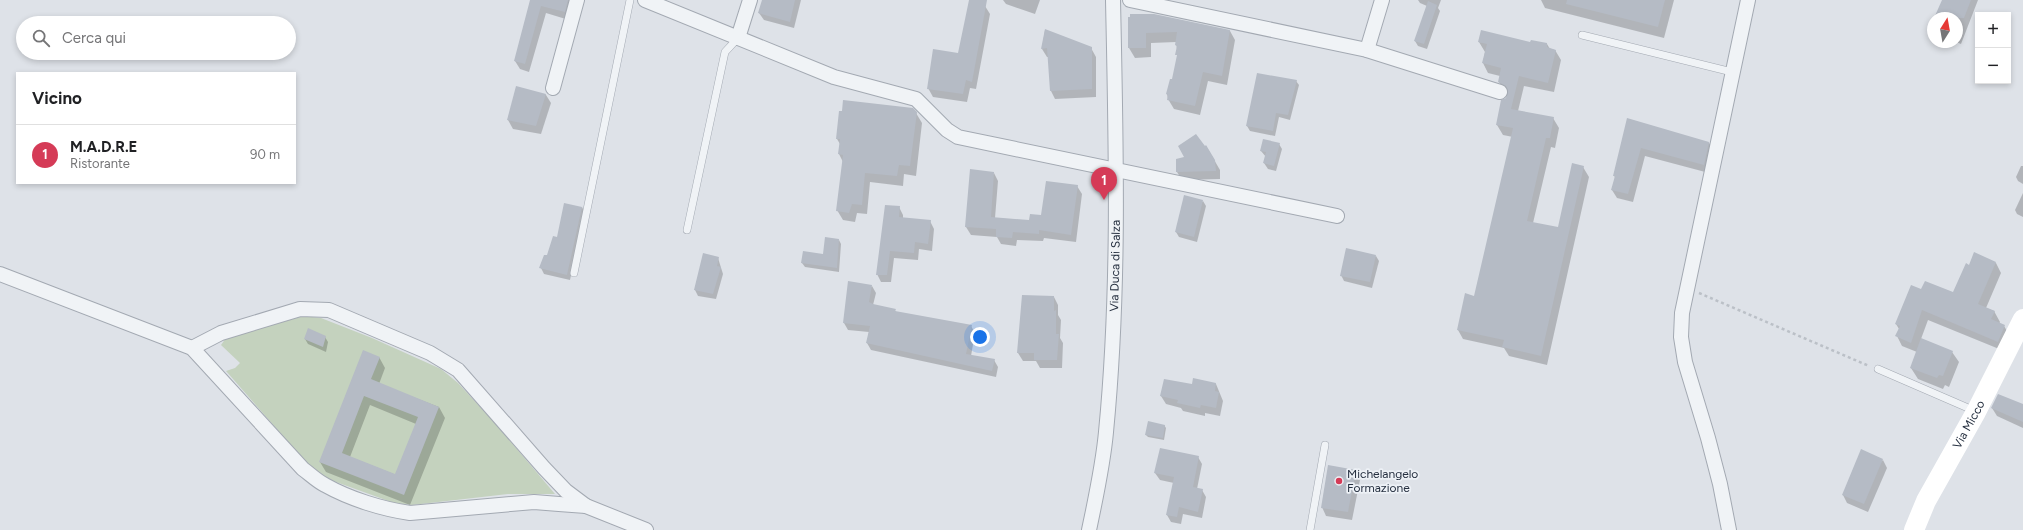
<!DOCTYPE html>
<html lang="it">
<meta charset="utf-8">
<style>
body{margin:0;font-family:Figtree,sans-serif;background:#f6f6f6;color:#202124}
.controls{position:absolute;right:12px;top:12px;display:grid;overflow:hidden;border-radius:0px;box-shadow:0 2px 6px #0003}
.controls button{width:36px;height:36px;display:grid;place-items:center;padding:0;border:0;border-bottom:1px solid #e0e0e0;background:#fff;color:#202124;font:20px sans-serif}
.compass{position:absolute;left:1927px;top:12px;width:36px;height:36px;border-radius:50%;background:#fff;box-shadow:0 2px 6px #0003;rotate:11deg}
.you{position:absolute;left:980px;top:337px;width:14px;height:14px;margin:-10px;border:3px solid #fff;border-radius:50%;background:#1a73e8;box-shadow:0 0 0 6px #1a73e833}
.badge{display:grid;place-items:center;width:26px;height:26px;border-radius:50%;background:#d53b57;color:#fff;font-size:13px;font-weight:700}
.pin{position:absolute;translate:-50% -33px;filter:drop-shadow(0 1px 2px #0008)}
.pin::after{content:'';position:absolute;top:21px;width:14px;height:12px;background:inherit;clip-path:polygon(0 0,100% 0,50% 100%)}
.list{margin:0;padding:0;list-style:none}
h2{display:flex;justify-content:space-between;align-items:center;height:52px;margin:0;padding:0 16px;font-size:17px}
h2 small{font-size:13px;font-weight:400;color:#757577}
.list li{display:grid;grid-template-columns:26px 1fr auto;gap:12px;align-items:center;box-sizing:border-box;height:60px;padding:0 16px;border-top:1px solid #e0e0e0}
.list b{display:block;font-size:15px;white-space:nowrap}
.list p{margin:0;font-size:13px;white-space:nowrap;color:#757577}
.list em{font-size:13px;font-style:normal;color:#757577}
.icon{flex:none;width:22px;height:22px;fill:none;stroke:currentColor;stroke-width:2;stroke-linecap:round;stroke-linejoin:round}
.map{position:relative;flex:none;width:2023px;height:530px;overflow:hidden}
.search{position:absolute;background:#fff;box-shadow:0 2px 6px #0003;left:16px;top:16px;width:280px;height:44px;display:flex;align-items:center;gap:10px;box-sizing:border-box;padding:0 14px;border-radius:22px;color:#757577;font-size:15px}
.panel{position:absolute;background:#fff;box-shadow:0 2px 6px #0003;left:16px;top:72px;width:280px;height:112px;border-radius:0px}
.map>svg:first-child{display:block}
.green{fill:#c4d2be}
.shadow{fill:#0003;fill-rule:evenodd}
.building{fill:#b5bbc5;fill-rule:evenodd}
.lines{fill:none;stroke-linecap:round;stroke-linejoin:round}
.lane-casing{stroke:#a3a9b2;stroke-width:8}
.street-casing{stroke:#a3a9b2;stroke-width:16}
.path{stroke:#bbc0c7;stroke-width:2.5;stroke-dasharray:3 3;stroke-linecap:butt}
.lane{stroke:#f0f3f6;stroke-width:7}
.street{stroke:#f0f3f6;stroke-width:14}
.secondary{stroke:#fff;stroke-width:20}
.poi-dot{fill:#d53b57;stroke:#edf1f6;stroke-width:1.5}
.labels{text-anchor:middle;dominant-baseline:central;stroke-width:3.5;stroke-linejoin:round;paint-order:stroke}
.street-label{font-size:12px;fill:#263040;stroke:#edf1f6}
.poi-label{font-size:12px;fill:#263040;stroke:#edf1f6;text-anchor:start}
</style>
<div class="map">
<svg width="2023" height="530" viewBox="0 0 2023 530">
<rect width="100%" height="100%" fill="#dee2e8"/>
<path class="green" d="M304 316 321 318 372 338 441 369 458 383 494 422 555 494H508L412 505 394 503 325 478 309 466 226 371 235 368 240 363 221 345 226 338Z"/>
<g class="shadow">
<path d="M531 0H578L569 20 546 13 529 72 520 69 515 61Z"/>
<path d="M763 0H801L794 28 764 20 759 13Z"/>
<path d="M1003 0H1040L1035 14 1006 4Z"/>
<path d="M1418 0H1441L1438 8 1440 11 1427 49 1418 46 1415 41 1427 6 1420 3Z"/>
<path d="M1541 0H1674L1664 38 1545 8Z"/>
<path d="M1943 0H1978L1961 44 1956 42 1957 18H1936Z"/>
<path d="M985 6 990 14 976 89 970 88 967 102 933 97 928 88 959 54Z"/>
<path d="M1129 18 1230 31 1235 40 1227 85 1208 81 1200 115 1174 109 1168 99 1167 94 1173 80 1178 57 1176 42 1151 43V57L1135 58 1129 48Z"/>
<path d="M1045 30 1091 48 1096 57V97L1055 99 1051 91 1049 57H1047L1042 49Z"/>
<path d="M1479 42 1547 44 1550 49 1555 50 1561 60 1554 92 1524 86 1518 111 1553 118 1559 128 1555 148 1551 147 1533 223 1559 228 1583 167 1589 177 1547 365 1509 356 1504 348 1463 339 1458 330 1475 297 1513 137 1503 135 1497 125 1508 94 1505 92 1499 82 1500 76 1488 73 1483 63 1485 52Z"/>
<path d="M1296 81 1299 85 1290 120 1279 117 1275 136 1250 131 1247 126Z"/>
<path d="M517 87 546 95 551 103 541 134 513 129 508 120Z"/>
<path d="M916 113 922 123 916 176 904 174 903 186 870 182 867 214 857 213 855 222 843 220 837 210 843 162 839 154 840 144 837 139Z"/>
<path d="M1628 119 1709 143 1714 151 1709 173 1645 156 1633 202 1617 198 1612 190 1615 178 1614 175Z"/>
<path d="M1279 144 1282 149 1276 171 1268 169 1264 163 1266 157 1261 151Z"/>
<path d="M1206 146 1220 170V179L1182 180 1177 172 1186 157Z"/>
<path d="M2021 166H2023V184L2018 181 2016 177Z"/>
<path d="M994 173 998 181 995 218 1030 221 1042 216 1077 186 1082 194 1076 242 1044 238 1043 241 1017 240 1016 246 1001 244 997 237 971 235 966 227Z"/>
<path d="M2023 193V217L2017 214 2015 210Z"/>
<path d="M1203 201 1206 206 1197 242 1179 237 1176 232Z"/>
<path d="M582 207 585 213 570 280 544 274 541 268 558 239Z"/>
<path d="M899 207 903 215V219L930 221 934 229 932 251 919 249 918 260 894 258 891 282H881L877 274Z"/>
<path d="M839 240 841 244 839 272 805 267 802 263 824 255Z"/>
<path d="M1376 256 1379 261 1372 288 1344 281 1341 275Z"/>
<path d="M718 258 723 274 716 299 698 296 695 290Z"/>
<path d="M1996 263 2001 273 1986 308 1994 311 2000 322 1999 324 2004 326 2010 336 2004 351 1928 320 1921 339 1952 352 1959 362 1949 387 1945 385 1943 389 1918 379 1911 368 1917 352 1902 346 1897 336 1899 329 1896 324 1922 291 1953 294 1970 266Z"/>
<path d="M872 286 876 293 873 305 895 310 896 312 971 326 975 333 971 356 994 360 998 367 996 377 871 350 867 343 869 332 848 330 844 323Z"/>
<path d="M1054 297 1058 305V315L1061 320 1060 338 1063 343 1062 368H1040L1036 361H1023L1018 353Z"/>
<path d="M325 337 328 342 326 352 308 344 305 339Z"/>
<path d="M379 357 385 368 379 384 439 407 445 418 410 505 326 472 320 462ZM370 405 416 424 396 475 350 457Z"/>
<path d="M1216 384 1223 401 1220 416 1205 413V416L1183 411 1181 408 1166 404 1161 396 1193 386Z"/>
<path d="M2023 405V428L1997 416 1992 408Z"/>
<path d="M1164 425 1166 428 1164 440 1148 437 1146 435Z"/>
<path d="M1198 457 1202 464 1197 489 1202 490 1206 497 1202 518 1183 514 1181 524 1171 522 1167 515 1174 483 1160 480 1155 473Z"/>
<path d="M1883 460 1887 468 1868 512 1847 503 1843 495Z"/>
<path d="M1355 471 1360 480 1352 520 1326 516 1322 507Z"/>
</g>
<g class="building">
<path d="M530 0H568L565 12 541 6 525 64 514 61Z"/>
<path d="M762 0H795L790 22 758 13Z"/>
<path d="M969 0H987L972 82 966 80 963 94 927 89 933 49 958 53Z"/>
<path d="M1567 0H1665L1658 27 1566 4Z"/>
<path d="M1942 0H1971L1964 18H1934Z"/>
<path d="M1428 1 1437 5 1424 44 1414 41Z"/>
<path d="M1130 14H1154L1230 30 1222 76 1203 72 1195 106 1167 100 1168 95 1166 94 1170 79H1172L1177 55H1175L1177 46 1175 45 1177 32 1146 33V48H1128V17H1130Z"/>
<path d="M1045 29 1092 47V89L1050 91 1047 48 1041 49Z"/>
<path d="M1481 30 1530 42 1531 40 1547 43V47L1556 50 1548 83 1519 76 1511 109 1554 117 1550 138H1546L1527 221 1558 227 1572 163 1584 166 1541 356 1502 347 1504 340 1457 330 1465 293 1474 296 1513 128 1496 125 1501 100 1506 98 1508 91 1506 86 1498 82 1501 68 1482 63 1487 44 1478 42Z"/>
<path d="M1257 73 1297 80 1288 115 1276 113 1273 131 1246 126Z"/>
<path d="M516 86 546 94 536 126 507 120Z"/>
<path d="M843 100 913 108 917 112 910 166 899 165 897 176 865 173 862 205 852 204 849 213 836 211 843 155 838 154 840 139H836L839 111H842Z"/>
<path d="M1627 118 1709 142 1704 165 1641 148 1628 194 1611 190 1615 176H1613Z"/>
<path d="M1196 134 1205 146 1206 145 1215 160 1216 171 1176 172V159L1184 157 1178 146Z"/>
<path d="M1263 139 1280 143 1274 166 1263 163 1266 152 1260 151Z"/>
<path d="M970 169 994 172 991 217 1029 220 1030 214 1041 215 1046 181 1078 185 1071 235 1039 230V234L1013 232 1012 238 996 237V229L965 227Z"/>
<path d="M1184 195 1203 200 1194 237 1175 232Z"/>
<path d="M564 203 582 207 567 275 539 268 544 255H547L553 236 557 237Z"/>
<path d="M885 205 900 206 899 217 931 220 928 244 915 242 914 253 890 251 887 275H876Z"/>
<path d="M825 237 839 239 837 268 801 263 803 251 823 254Z"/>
<path d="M1346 248 1376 255 1370 282 1340 276Z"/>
<path d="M1974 252 1996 262 1978 304 1995 311 1991 319 2005 325 1998 342 1922 310 1911 343 1895 336 1900 326 1895 324 1911 285 1921 289 1925 281 1953 292 1966 263 1969 265Z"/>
<path d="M703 253 719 257 717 266 721 267 713 294 694 290Z"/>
<path d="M848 281 872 285 869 302 873 304 896 309 895 311 972 325 966 354 995 359 992 371 866 343 870 326 843 323Z"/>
<path d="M1022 295 1054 296V311L1056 310V334H1059L1057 360H1034V353H1017Z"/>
<path d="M308 328 326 336 323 347 304 339Z"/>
<path d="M1921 338 1953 351 1943 376 1939 375 1937 378 1910 368Z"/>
<path d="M363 350 380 357 371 379 439 407 404 495 319 462ZM364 396 418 417 395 474 342 453Z"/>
<path d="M1193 378 1216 383 1215 391 1219 392 1216 408 1201 405 1200 408 1177 403 1178 400 1160 396 1164 379 1192 384Z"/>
<path d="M1998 394 2023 404V422L1991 408Z"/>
<path d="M1148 421 1165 425 1163 438 1145 435Z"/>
<path d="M1160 448 1199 456 1193 487 1203 489 1198 512 1179 507 1177 517 1166 515 1174 477 1154 473Z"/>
<path d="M1861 449 1883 459 1864 504 1842 495Z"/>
<path d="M1328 465 1356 470 1348 512 1321 508Z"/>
</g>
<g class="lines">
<defs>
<g id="lane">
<path d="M1582 35 1732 72"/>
<path d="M687 230 725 52 738 38"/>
<path d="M574 273 630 0"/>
<path d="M1878 369 1975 411"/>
<path d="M1310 530 1325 445"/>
</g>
<g id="street">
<path d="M645 0 834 77 916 99 947 130 958 137 1337 216"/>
<path d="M1130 0 1367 50 1500 92"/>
<path d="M738 38 750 0"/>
<path d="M1367 50 1382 0"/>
<path d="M553 88 577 0"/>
<path d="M0 274 192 348 303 469C310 474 317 481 325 485 350 499 382 509 410 513L534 502 559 504 586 506 646 530"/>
<path d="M192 348 221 333 300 309 329 310 430 353 458 370 544 468 566 491 586 506"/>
<path id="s1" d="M1089 530C1096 497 1103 465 1106 432 1120 288 1116 144 1113 0"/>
<path d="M1729 530 1720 484 1708 438 1685 362 1681 337 1682 313 1748 0"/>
</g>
</defs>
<use href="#lane" class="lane-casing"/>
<use href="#street" class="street-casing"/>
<path class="path" d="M1699 293 1869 366"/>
<use href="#lane" class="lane"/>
<use href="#street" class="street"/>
<path class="secondary" id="s2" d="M1914 530 1926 501 1976 412 2023 319"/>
</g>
<circle class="poi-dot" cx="1339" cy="481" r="4"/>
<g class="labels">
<g class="street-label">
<text stroke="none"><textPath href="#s1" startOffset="266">Via Duca di Salza</textPath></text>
<text stroke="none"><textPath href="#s2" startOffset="119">Via Micco</textPath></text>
</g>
<g class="poi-label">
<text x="1347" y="474">Michelangelo<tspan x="1347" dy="14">Formazione</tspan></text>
</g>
</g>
</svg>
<div class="controls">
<button>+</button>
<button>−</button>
</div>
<svg class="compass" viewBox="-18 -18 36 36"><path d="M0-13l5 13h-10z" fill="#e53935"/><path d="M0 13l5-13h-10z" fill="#757577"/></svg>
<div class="you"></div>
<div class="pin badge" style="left:1104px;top:200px">1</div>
<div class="search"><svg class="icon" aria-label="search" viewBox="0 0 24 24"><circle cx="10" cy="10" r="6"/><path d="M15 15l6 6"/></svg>Cerca qui</div>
<section class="panel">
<h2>Vicino<small></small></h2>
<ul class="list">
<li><span class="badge">1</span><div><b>M.A.D.R.E</b><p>Ristorante</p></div><em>90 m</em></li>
</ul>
</section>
</div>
